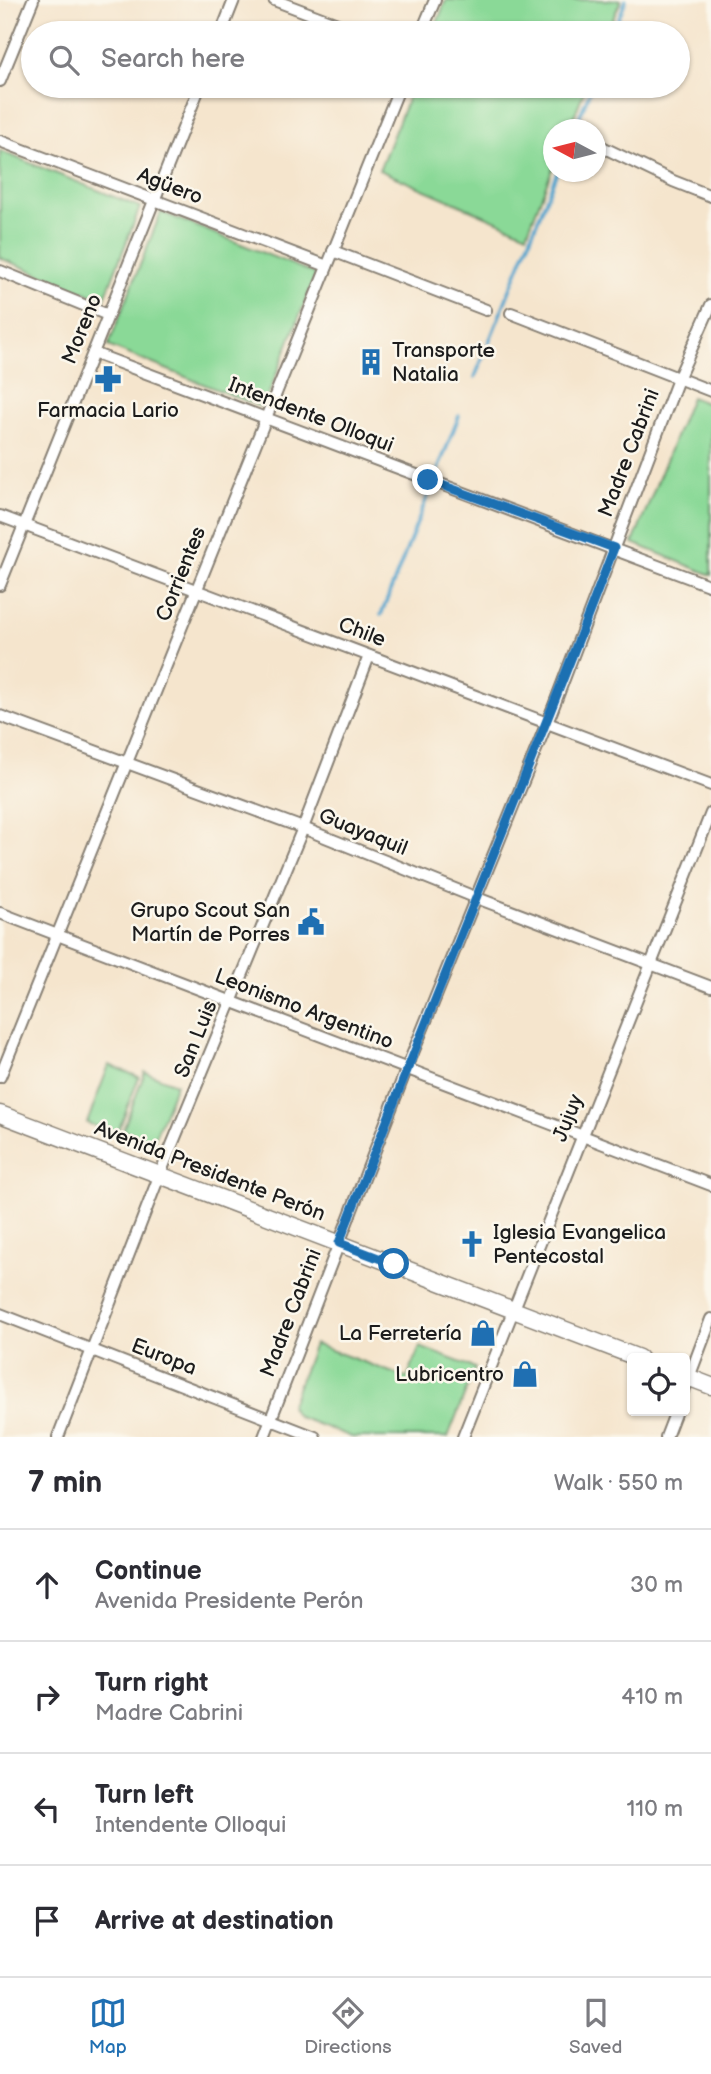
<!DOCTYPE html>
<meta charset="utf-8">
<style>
body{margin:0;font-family:"Balsamiq Sans",sans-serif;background:#f7f7f7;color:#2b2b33}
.controls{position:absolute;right:21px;bottom:21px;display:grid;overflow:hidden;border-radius:7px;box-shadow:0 2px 5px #0004}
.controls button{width:63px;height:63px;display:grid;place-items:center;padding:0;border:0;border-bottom:2px solid #e1e1e2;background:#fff;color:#2b2b33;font:35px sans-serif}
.compass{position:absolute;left:543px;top:119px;width:63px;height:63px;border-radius:50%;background:#fff;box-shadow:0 2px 5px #0004;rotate:277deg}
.stop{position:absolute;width:21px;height:21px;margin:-16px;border:5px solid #1f6fb2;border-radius:50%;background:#fff}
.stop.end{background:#1f6fb2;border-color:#fff;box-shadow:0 2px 7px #0008}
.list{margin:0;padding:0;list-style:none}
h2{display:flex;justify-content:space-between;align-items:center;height:91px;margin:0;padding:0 28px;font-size:30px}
h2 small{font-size:23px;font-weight:400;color:#7c7c81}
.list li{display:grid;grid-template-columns:46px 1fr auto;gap:21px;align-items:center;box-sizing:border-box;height:112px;padding:0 28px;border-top:2px solid #e1e1e2}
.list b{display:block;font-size:26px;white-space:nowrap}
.list p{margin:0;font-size:23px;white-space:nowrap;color:#7c7c81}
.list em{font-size:23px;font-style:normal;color:#7c7c81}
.icon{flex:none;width:38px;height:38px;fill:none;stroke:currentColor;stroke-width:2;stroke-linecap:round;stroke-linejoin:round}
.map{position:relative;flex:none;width:711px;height:1437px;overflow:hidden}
.search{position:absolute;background:#fff;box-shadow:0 2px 5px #0004;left:21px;right:21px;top:21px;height:77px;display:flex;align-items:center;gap:18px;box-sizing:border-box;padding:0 24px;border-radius:38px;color:#7c7c81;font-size:26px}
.sheet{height:539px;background:#fff}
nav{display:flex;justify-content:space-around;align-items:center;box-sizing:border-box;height:98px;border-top:2px solid #e1e1e2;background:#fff;font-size:19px;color:#7c7c81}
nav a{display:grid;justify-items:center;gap:4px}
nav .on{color:#1f6fb2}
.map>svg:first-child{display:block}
.green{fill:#8ad997;stroke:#537a5a;stroke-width:2}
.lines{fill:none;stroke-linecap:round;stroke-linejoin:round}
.stream{stroke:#52a4cd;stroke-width:3.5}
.street-casing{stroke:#888074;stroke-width:14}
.secondary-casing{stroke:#888074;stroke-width:19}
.street{stroke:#fff;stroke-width:10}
.secondary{stroke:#fff;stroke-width:16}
.route{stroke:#1f6fb2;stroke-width:9}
.labels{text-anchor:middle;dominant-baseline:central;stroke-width:5;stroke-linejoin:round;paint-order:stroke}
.street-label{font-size:21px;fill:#1c1c1c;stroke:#fbf7ec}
.poi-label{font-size:21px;fill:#1c1c1c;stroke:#fbf7ec;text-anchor:end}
</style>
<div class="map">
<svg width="711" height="1437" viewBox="0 0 711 1437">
<rect width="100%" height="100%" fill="#fbf7ec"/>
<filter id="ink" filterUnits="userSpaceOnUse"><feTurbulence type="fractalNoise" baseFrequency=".0143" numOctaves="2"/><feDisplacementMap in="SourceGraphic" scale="14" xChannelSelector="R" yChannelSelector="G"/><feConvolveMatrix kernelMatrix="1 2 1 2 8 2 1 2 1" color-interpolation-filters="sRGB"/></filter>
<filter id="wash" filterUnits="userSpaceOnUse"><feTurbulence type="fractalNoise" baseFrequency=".00686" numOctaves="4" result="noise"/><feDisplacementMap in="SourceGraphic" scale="28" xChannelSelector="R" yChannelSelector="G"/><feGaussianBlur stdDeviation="1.57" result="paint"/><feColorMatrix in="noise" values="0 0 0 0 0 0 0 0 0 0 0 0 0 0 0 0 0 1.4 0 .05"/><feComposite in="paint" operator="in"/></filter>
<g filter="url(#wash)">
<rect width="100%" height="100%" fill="#f5e5cd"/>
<g class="green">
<path d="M446 0H621L607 33H433Z"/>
<path d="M413 86H586L569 129 554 130 553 167 527 234 379 170Z"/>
<path d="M0 151 140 207 104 300 0 258Z"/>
<path d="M161 212 316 274 263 408 108 346Z"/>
<path d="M691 397 711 405V575L633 543Z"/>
<path d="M109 1065 139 1077 117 1134 87 1123Z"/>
<path d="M145 1072 176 1084 153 1142 123 1130Z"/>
<path d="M314 1344 407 1378 420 1347 475 1368 448 1437H352L298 1417 290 1407Z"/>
</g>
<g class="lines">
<g class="stream">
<path d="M613 33 626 0"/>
<path d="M574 130 592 86"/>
<path d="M475 377 557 172"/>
<path d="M381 615 459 416"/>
</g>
</g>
</g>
<g filter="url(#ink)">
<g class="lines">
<defs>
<g id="street">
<path d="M274 0 361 33"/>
<path d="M221 33 234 0"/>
<path d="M421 33 435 0"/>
<path d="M0 81 33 0"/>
<path d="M0 141 327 266"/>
<path d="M596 144 673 181 711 196"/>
<path d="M333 251 486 310"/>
<path d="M0 271 108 315"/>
<path d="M511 313 711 391"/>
<path d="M93 353 711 586"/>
<path d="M0 516 711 785"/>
<path d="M0 585 200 86"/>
<path d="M0 716 303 828 477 898 711 987"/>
<path d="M0 913 711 1185"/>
<path d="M0 1077 400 86"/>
<path d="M0 1314 315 1437"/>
<path d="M685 1388 711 1319"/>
<path d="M58 1437 160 1174 303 828 369 656"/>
<path d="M264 1437 406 1070 553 708 678 379 711 305"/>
<path d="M463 1437 711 813"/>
<path d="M666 1437 676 1411"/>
</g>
<g id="secondary">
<path d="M0 1114 639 1358"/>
<path d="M685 1376 711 1386"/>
</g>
</defs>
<use href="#street" class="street-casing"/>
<use href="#secondary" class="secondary-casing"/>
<use href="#street" class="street"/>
<use href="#secondary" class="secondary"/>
</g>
</g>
<g class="lines" filter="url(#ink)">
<path class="route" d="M394 1264 339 1243C429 1011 525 781 614 548L428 480"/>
</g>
<defs>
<symbol id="building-bare" viewBox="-9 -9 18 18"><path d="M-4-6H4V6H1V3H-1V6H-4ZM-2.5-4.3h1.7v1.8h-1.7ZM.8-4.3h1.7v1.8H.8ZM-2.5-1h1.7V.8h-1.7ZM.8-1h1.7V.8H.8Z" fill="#1f6fb2" stroke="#fbf7ec" stroke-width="2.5" paint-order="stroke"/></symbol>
<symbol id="pharmacy-bare" viewBox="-9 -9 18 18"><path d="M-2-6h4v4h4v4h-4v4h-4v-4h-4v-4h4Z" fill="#1f6fb2" stroke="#fbf7ec" stroke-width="2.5" paint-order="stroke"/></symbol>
<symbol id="civic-bare" viewBox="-9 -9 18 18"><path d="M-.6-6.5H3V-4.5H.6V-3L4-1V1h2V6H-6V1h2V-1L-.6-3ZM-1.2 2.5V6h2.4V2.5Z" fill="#1f6fb2" stroke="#fbf7ec" stroke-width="2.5" paint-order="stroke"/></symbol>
<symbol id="church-bare" viewBox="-9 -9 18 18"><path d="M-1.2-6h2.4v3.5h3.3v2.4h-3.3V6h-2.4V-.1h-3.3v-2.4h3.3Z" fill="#1f6fb2" stroke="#fbf7ec" stroke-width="2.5" paint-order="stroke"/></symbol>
<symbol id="shop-bare" viewBox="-9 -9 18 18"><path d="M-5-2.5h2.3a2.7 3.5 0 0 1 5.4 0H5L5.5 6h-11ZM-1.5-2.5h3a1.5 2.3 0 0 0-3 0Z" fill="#1f6fb2" stroke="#fbf7ec" stroke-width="2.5" paint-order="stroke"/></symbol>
</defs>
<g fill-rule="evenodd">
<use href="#building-bare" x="352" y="343" width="38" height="38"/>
<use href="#pharmacy-bare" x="89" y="360" width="38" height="38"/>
<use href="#civic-bare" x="292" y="903" width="38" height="38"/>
<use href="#church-bare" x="453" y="1225" width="38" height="38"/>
<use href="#shop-bare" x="464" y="1314" width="38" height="38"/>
<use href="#shop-bare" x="506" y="1355" width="38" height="38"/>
</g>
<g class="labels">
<g class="street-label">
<text transform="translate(170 186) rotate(21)">Agüero</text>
<text transform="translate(82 329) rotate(-68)">Moreno</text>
<text transform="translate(311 415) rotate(21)">Intendente Olloqui</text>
<text transform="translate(629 453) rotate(-69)">Madre Cabrini</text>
<text transform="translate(181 574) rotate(-68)">Corrientes</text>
<text transform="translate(362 632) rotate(21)">Chile</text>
<text transform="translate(363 832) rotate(22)">Guayaquil</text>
<text transform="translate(304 1009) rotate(21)">Leonismo Argentino</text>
<text transform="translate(196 1039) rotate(-68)">San Luis</text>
<text transform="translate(568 1118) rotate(-68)">Jujuy</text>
<text transform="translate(210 1171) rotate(21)">Avenida Presidente Perón</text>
<text transform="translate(291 1313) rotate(-69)">Madre Cabrini</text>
<text transform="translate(164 1357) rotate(21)">Europa</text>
</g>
<g class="poi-label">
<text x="392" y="350" text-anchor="start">Transporte<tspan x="392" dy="24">Natalia</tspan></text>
<text x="108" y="410" text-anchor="middle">Farmacia Lario</text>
<text x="290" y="910">Grupo Scout San<tspan x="290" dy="24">Martín de Porres</tspan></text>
<text x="493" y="1232" text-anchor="start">Iglesia Evangelica<tspan x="493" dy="24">Pentecostal</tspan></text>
<text x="462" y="1333">La Ferretería</text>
<text x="504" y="1374">Lubricentro</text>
</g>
</g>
</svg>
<div class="controls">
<button><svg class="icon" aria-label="locate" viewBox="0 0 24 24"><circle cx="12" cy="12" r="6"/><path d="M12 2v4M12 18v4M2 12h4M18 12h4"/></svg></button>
</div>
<svg class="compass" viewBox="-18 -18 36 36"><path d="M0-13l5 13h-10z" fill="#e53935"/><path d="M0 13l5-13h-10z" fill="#7c7c81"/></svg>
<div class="stop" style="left:394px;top:1264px"></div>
<div class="stop end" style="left:428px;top:480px"></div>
<div class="search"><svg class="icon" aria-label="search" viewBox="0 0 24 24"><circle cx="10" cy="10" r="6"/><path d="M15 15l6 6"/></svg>Search here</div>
</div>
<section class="sheet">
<h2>7 min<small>Walk · 550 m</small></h2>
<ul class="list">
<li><svg class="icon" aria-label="ahead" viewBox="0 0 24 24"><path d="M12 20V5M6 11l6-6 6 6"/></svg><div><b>Continue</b><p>Avenida Presidente Perón</p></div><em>30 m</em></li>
<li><svg class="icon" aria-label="right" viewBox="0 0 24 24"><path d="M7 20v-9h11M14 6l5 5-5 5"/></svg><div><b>Turn right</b><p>Madre Cabrini</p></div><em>410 m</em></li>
<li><svg class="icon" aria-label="left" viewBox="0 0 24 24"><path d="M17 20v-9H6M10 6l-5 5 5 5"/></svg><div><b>Turn left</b><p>Intendente Olloqui</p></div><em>110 m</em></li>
<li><svg class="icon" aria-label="arrive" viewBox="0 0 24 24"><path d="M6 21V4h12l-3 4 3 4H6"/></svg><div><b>Arrive at destination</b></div></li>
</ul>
</section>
<nav>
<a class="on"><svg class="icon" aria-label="map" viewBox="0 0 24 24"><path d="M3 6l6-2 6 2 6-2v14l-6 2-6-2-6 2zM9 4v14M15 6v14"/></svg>Map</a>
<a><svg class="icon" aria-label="directions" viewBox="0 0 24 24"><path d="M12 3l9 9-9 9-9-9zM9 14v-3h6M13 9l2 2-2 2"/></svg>Directions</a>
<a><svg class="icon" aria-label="saved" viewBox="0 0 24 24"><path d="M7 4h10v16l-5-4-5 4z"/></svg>Saved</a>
</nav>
